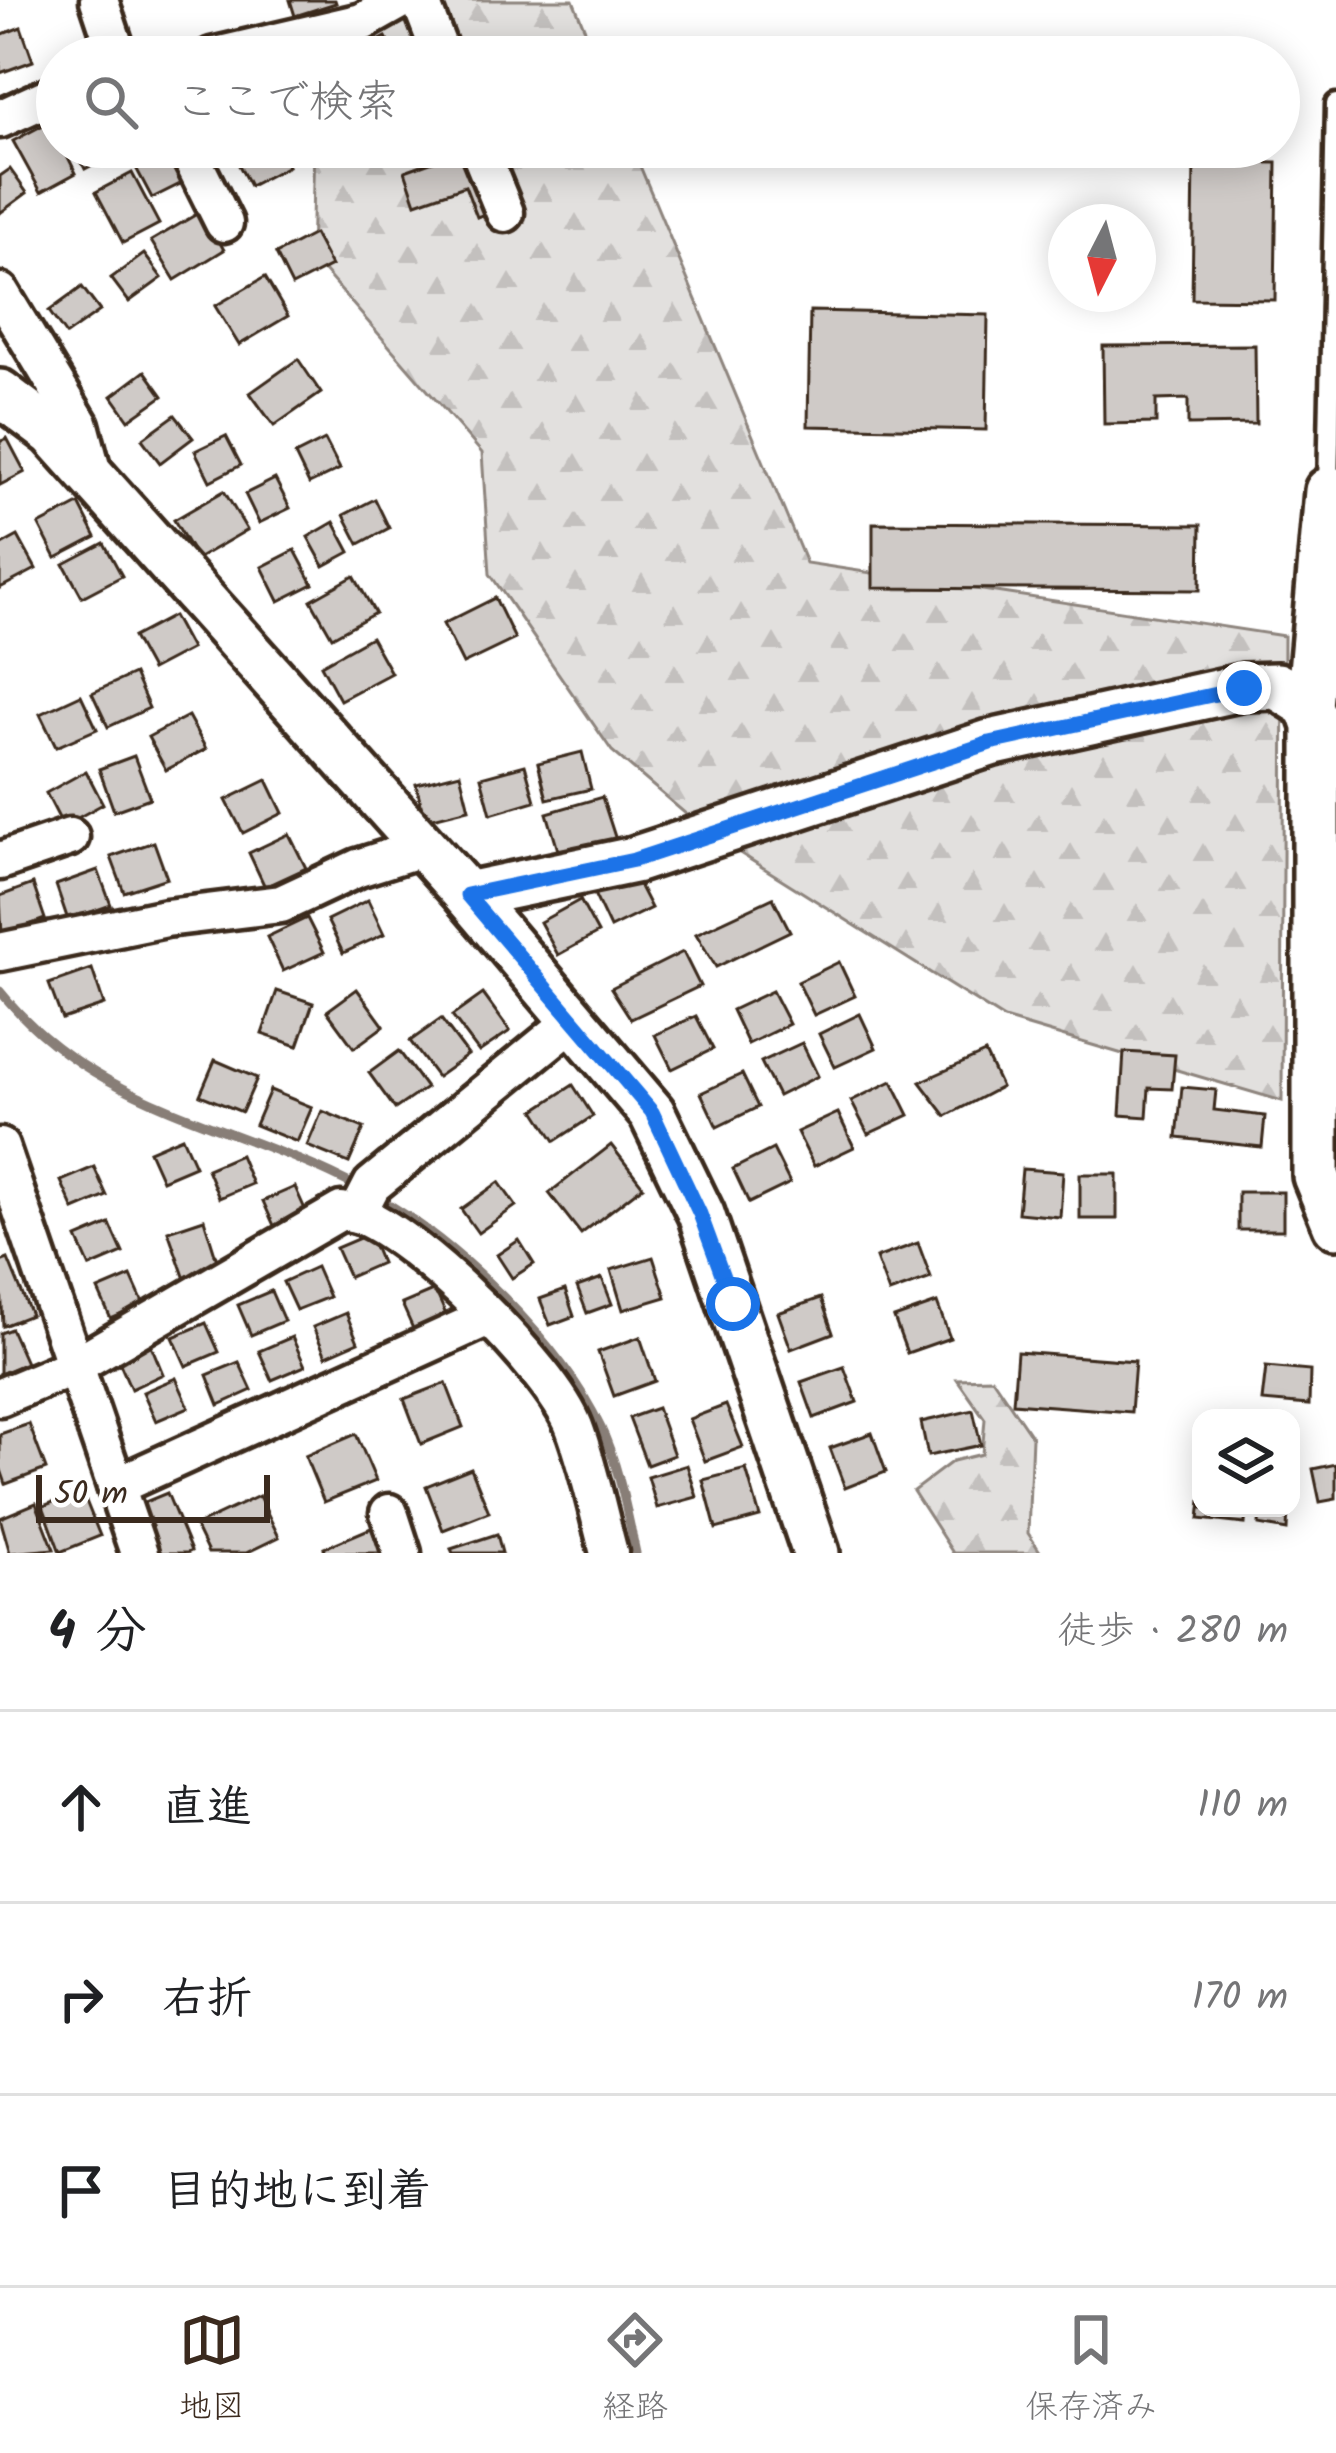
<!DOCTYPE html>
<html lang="ja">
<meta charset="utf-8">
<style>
body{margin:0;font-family:Kalam,"Klee One",sans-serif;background:#f2f2f2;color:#202124}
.controls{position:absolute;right:36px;bottom:36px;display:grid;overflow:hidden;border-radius:24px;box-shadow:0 6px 30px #0003}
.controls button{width:108px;height:108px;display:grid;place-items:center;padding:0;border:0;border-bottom:3px solid #e0e0e0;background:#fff;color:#202124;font:60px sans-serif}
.compass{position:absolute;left:1048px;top:204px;width:108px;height:108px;border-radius:50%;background:#fff;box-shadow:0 6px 30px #0003;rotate:186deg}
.scale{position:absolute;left:36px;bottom:30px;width:234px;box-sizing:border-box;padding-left:12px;border:6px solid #3b2a1e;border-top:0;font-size:33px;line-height:42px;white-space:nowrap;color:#3b2a1e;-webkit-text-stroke:9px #fff;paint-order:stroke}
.stop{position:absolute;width:36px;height:36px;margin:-27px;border:9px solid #1a73e8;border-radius:50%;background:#fff}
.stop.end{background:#1a73e8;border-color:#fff;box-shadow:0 3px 12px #0008}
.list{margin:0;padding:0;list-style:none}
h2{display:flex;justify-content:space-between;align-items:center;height:156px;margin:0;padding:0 48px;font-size:51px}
h2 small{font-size:39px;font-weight:400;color:#757577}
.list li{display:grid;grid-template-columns:78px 1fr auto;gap:36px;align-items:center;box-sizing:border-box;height:192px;padding:0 48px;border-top:3px solid #e0e0e0}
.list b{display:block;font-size:45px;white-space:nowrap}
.list em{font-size:39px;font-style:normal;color:#757577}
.icon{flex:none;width:66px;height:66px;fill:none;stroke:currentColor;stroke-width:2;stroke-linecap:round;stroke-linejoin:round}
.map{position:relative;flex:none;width:1336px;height:1553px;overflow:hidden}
.search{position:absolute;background:#fff;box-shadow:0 6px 30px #0003;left:36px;right:36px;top:36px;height:132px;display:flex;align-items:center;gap:30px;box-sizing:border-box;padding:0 42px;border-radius:66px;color:#757577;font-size:45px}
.sheet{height:732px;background:#fff}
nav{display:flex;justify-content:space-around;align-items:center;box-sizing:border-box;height:168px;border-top:3px solid #e0e0e0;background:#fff;font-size:33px;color:#757577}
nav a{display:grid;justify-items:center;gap:6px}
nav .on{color:#3b2a1e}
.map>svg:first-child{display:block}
.forest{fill:url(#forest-firs);stroke:#8e857e;stroke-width:3}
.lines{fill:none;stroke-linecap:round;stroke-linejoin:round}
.stream{stroke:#887e77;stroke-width:9}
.building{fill:#cfcac7;stroke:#3b2a1e;stroke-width:3}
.service-casing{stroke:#3b2a1e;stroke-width:27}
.minor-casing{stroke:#3b2a1e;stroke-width:45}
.tertiary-casing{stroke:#3b2a1e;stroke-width:54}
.service{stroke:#fff;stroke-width:18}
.minor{stroke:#fff;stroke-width:36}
.tertiary{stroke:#fff;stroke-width:45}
.route{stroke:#1a73e8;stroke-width:15}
</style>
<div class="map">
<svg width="1336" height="1553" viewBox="0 0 1336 1553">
<defs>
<pattern id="forest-firs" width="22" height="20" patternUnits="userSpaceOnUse" patternTransform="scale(3)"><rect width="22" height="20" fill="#e2e0de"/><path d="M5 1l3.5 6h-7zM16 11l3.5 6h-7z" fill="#c3c0be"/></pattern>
</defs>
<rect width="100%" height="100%" fill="#fff"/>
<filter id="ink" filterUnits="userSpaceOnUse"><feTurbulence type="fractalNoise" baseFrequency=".00833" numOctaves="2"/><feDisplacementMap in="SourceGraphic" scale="24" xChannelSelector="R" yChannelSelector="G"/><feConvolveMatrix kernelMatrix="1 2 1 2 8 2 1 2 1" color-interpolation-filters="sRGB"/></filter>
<g filter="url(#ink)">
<g class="forest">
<path d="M441 0H573L596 57H297Z"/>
<path d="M314 147H632L806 563 1284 636 1282 1101 1004 1019 708 833 612 751 490 574 482 453 311 256Z"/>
<path d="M992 1378 1032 1437 1028 1533 1041 1553H953L913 1491 953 1461 982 1454 985 1419 957 1379Z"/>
</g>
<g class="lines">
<g class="stream">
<path d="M0 991C95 1110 237 1122 361 1189"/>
<path d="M376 1197C456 1240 562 1345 601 1428 619 1466 627 1512 636 1553"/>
</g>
</g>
<g class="building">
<path d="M290 0H335L336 3 295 16Z"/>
<path d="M21 27 33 61 0 73V35Z"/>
<path d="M386 37 396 57H348Z"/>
<path d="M49 122 57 147H63L76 173 41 192 13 141Z"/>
<path d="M74 147H120L121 150 85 169Z"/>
<path d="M125 147H171L188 180 152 198Z"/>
<path d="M246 147H278L288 166 250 186 233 154Z"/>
<path d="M472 147 495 210 477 217 465 186 416 203 405 171Z"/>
<path d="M1194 162 1277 163 1275 300 1192 299Z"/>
<path d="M10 169 27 193 0 213V176Z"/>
<path d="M132 173 159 224 123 243 96 192Z"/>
<path d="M202 211 224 250 175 280 151 241Z"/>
<path d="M314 234 331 266 292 286 276 254Z"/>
<path d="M144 254 162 278 129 302 111 278Z"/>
<path d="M265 277 288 316 239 345 215 306Z"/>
<path d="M82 287 100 311 66 335 49 311Z"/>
<path d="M810 311 988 315 986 430 808 426Z"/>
<path d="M1255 345 1256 424 1188 425V399L1156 400V423L1104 424 1103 346Z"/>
<path d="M298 359 321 393 274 426 250 393Z"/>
<path d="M145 371 163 396 129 420 112 396Z"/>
<path d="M175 415 193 438 160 463 142 439Z"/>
<path d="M226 436 241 465 210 481 195 451Z"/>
<path d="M7 438 25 472 0 485V442Z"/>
<path d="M325 440 340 469 309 484 295 455Z"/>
<path d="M275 479 290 508 259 523 245 494Z"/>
<path d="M224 491 247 530 197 559 174 520Z"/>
<path d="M375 499 389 528 359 544 344 515Z"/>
<path d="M79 504 96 537 56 558 39 525Z"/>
<path d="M334 522 350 552 324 566 308 537Z"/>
<path d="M873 523 1201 525 1200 590 873 588Z"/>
<path d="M18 536 36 569 0 588V546Z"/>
<path d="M104 543 122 576 82 597 64 564Z"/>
<path d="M295 550 313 584 279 601 262 567Z"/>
<path d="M354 576 375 613 332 637 311 600Z"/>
<path d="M495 598 515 639 463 664 443 624Z"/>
<path d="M173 616 191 649 151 670 133 637Z"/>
<path d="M371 637 391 673 340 700 321 665Z"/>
<path d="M134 674 149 708 108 727 92 693Z"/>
<path d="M81 695 97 729 56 747 40 714Z"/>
<path d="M188 716 206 749 166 770 148 737Z"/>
<path d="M582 752 591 789 547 799 538 763Z"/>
<path d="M134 756 150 798 114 811 99 769Z"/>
<path d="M525 765 535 801 491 814 481 777Z"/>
<path d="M86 771 103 804 63 826 46 793Z"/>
<path d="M460 773 469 809 425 820 416 784Z"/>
<path d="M267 780 283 813 243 833 226 800Z"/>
<path d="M602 797 616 840 560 857 547 813Z"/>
<path d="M289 834 306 868 265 887 249 853Z"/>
<path d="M154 842 167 878 124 892 111 857Z"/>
<path d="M98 870 111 905 68 920 56 885Z"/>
<path d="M634 875 651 908 610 928 594 894Z"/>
<path d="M33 884 45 919 2 935 0 896Z"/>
<path d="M773 898 790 931 716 967 696 934Z"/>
<path d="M368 900 384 934 343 953 327 920Z"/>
<path d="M580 900 598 933 558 955 540 922Z"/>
<path d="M307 918 324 952 283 971 267 937Z"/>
<path d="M683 952 700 986 631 1019 611 988Z"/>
<path d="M839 962 855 996 814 1015 798 982Z"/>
<path d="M92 969 104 1005 62 1019 49 984Z"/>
<path d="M357 989 384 1026 354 1048 327 1011Z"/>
<path d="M277 991 313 1003 298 1046 262 1034Z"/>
<path d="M772 991 789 1024 748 1044 732 1010Z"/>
<path d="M483 994 510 1031 479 1052 452 1016Z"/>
<path d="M860 1014 876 1048 835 1067 819 1034Z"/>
<path d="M696 1016 713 1049 672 1069 655 1035Z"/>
<path d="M441 1019 468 1055 437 1077 410 1041Z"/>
<path d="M802 1043 818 1076 778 1096 761 1062Z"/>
<path d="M399 1051 426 1088 395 1109 369 1073Z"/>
<path d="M1124 1052 1175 1055 1172 1089 1149 1088 1147 1117 1120 1115Z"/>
<path d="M985 1053 1001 1087 946 1116 920 1082Z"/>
<path d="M215 1060 257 1078 242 1112 200 1095Z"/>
<path d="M742 1074 758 1107 717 1127 701 1093Z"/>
<path d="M892 1081 909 1115 868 1134 851 1101Z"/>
<path d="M573 1085 593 1116 555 1141 535 1110Z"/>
<path d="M1182 1087 1216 1090 1214 1110 1265 1116 1262 1147 1177 1138Z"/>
<path d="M270 1090 312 1107 297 1142 255 1125Z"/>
<path d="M322 1111 364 1128 349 1163 307 1146Z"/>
<path d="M838 1113 854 1147 814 1166 797 1132Z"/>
<path d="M182 1137 195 1166 162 1180 149 1151Z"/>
<path d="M611 1145 643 1186 581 1234 549 1193Z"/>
<path d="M773 1149 790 1183 749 1203 733 1169Z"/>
<path d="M240 1155 252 1184 219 1198 207 1169Z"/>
<path d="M94 1167 107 1196 74 1210 61 1181Z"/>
<path d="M1022 1169 1063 1172 1060 1217 1018 1213Z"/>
<rect x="1080" y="1174" width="37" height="45"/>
<path d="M499 1182 516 1206 478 1233 461 1209Z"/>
<path d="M295 1187 308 1216 276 1230 263 1201Z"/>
<rect x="1238" y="1192" width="45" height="38"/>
<path d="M204 1219 219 1267 186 1282 168 1231Z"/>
<path d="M110 1224 123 1253 90 1267 77 1238Z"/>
<path d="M369 1234 381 1263 349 1277 336 1248Z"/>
<path d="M519 1240 534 1264 512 1278 497 1255Z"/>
<path d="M918 1243 931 1278 889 1293 876 1258Z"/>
<path d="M653 1257 666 1297 623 1310 611 1270Z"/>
<path d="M8 1259 31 1315 3 1326 0 1262Z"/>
<path d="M316 1267 329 1297 296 1310 283 1282Z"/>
<path d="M131 1276 144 1305 111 1319 98 1290Z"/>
<path d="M602 1278 612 1304 587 1313 577 1287Z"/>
<path d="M435 1290 448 1319 415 1333 402 1304Z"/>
<path d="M565 1290 574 1316 550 1325 540 1299Z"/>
<path d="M271 1291 284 1321 251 1335 238 1305Z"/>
<path d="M821 1298 833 1333 791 1349 778 1313Z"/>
<path d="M937 1303 950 1338 907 1353 894 1318Z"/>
<path d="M346 1313 358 1342 326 1356 313 1327Z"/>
<path d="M206 1323 219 1352 186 1366 173 1337Z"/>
<path d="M11 1329 26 1363 0 1374V1333Z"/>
<path d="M292 1337 305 1366 272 1380 259 1351Z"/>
<path d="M640 1337 655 1381 614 1396 598 1352Z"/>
<path d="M151 1345 163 1374 131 1389 118 1359Z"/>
<path d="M1017 1352 1135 1361 1131 1412 1013 1403Z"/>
<path d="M239 1362 252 1390 219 1405 207 1375Z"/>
<path d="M844 1367 857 1402 814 1418 801 1382Z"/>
<path d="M1266 1367 1310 1371 1309 1405 1262 1401Z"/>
<path d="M176 1378 189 1407 156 1421 143 1392Z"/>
<path d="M446 1383 463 1427 421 1444 404 1399Z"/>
<path d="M726 1405 743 1447 705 1461 689 1419Z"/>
<path d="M657 1408 674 1455 647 1465 629 1418Z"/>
<path d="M973 1410 981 1445 928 1456 921 1422Z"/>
<path d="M29 1424 46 1469 6 1484 0 1467V1434Z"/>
<path d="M872 1433 886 1472 845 1488 830 1448Z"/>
<path d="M356 1434 376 1481 324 1502 305 1456Z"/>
<path d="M1336 1464V1499L1320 1502 1313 1469Z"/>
<path d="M687 1465 697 1497 657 1508 648 1477Z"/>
<path d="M471 1468 489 1512 443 1530 426 1486Z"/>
<path d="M746 1469 760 1517 716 1529 703 1480Z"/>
<path d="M82 1491 100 1536 60 1552 43 1506Z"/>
<path d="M167 1493 191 1551 187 1553H161L140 1504Z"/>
<path d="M259 1496 279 1537 246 1553H208L195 1526Z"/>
<path d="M1201 1500V1508H1246L1245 1524 1199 1519Z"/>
<path d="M36 1503 54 1549 10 1553 0 1518Z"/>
<path d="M1260 1508H1288L1287 1530 1259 1525Z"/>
<path d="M371 1528 381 1553H326L324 1548Z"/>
<path d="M497 1534 502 1553H453L451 1549Z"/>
</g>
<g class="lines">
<defs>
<path id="service" d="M1328 490 1336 104"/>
<g id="minor">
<path d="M99 0 118 57"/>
<path d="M420 0 442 57"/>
<path d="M212 57 362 22 401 0"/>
<path d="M0 119 57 93"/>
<path d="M186 147 224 223"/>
<path d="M478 147 505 213"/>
<path d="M0 292 80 425 93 474"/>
<path d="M0 861 70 837"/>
<path d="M0 952 166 918 281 904 358 868 424 847"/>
<path d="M0 1147 139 1553"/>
<path d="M357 1214C415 1234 552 1369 574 1427 589 1467 598 1512 609 1553"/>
<path d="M0 1397 74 1366 341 1211 357 1214 372 1185 574 1020"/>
<path d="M116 1486 488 1317"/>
<path d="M389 1513 402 1553"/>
</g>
<g id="tertiary">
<path d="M0 393 53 433 467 895 652 1113 701 1214 816 1553"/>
<path d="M1336 491H1328L1309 706 1316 726V1176L1336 1225"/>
<path d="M467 895 634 860 990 743 1244 687 1277 686 1309 706"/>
</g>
</defs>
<use href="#service" class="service-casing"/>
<use href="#minor" class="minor-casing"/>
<use href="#tertiary" class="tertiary-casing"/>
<use href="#service" class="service"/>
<use href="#minor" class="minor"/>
<use href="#tertiary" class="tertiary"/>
</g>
</g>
<g class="lines" filter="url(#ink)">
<path class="route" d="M733 1304 700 1214 652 1112 467 895 634 860 990 743 1244 688"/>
</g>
</svg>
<div class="controls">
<button><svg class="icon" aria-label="layers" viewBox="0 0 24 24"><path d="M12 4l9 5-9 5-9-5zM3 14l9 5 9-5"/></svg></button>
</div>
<svg class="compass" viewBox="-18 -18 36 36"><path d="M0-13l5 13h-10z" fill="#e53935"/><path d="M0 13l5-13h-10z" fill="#757577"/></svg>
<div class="scale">50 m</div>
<div class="stop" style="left:733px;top:1304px"></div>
<div class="stop end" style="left:1244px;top:688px"></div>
<div class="search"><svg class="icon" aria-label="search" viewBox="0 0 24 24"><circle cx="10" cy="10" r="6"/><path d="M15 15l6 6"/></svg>ここで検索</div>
</div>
<section class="sheet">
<h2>4 分<small>徒歩 · 280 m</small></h2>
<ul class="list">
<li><svg class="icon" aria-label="ahead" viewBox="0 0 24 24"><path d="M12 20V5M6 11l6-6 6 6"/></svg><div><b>直進</b></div><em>110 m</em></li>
<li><svg class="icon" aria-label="right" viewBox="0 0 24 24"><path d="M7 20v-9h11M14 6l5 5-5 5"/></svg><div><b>右折</b></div><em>170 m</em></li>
<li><svg class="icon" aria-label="arrive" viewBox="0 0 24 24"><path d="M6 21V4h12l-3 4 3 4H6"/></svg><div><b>目的地に到着</b></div></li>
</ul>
</section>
<nav>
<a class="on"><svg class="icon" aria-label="map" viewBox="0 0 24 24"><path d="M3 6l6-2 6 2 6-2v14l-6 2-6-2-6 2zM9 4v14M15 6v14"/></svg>地図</a>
<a><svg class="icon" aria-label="directions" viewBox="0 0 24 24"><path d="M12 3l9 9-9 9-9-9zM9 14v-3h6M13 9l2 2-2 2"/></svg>経路</a>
<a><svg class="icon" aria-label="saved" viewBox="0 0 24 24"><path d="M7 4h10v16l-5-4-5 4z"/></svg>保存済み</a>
</nav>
